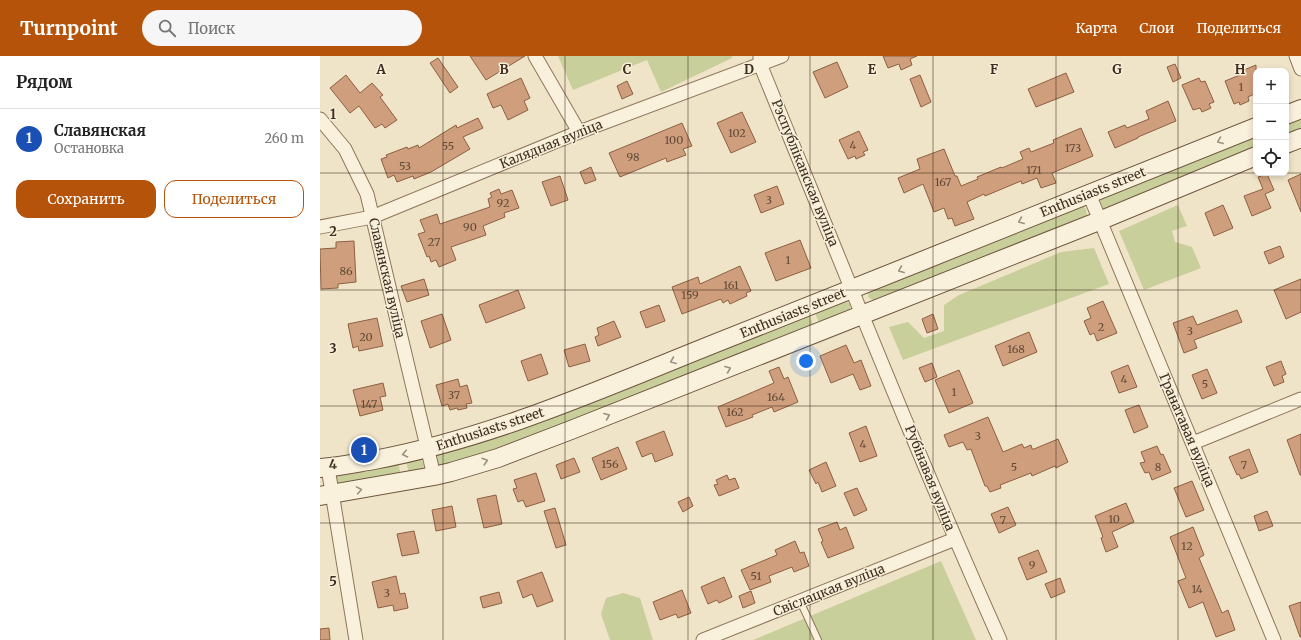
<!DOCTYPE html>
<html lang="ru">
<meta charset="utf-8">
<style>
body{margin:0;font-family:Merriweather,serif;background:#f6f6f6;color:#222}
.controls{position:absolute;right:12px;top:12px;display:grid;overflow:hidden;border-radius:8px;box-shadow:0 2px 6px #0003}
.controls button{width:36px;height:36px;display:grid;place-items:center;padding:0;border:0;border-bottom:1px solid #e0e0e0;background:#fff;color:#222;font:20px sans-serif}
.you{position:absolute;left:486px;top:305px;width:14px;height:14px;margin:-10px;border:3px solid #fff;border-radius:50%;background:#1a73e8;box-shadow:0 0 0 6px #1a73e833}
.badge{display:grid;place-items:center;width:26px;height:26px;border-radius:50%;background:#b45309;color:#fff;font-size:13px;font-weight:700}
.pin{position:absolute;translate:-50% -50%;border:2px solid #fff;box-shadow:0 1px 4px #0006}
.list{margin:0;padding:0;list-style:none}
h2{display:flex;justify-content:space-between;align-items:center;height:52px;margin:0;padding:0 16px;font-size:17px}
h2 small{font-size:13px;font-weight:400;color:#767676}
.list li{display:grid;grid-template-columns:26px 1fr auto;gap:12px;align-items:center;box-sizing:border-box;height:60px;padding:0 16px;border-top:1px solid #e0e0e0}
.list b{display:block;font-size:15px;white-space:nowrap}
.list p{margin:0;font-size:13px;white-space:nowrap;color:#767676}
.list em{font-size:13px;font-style:normal;color:#767676}
.actions{display:flex;gap:8px;padding:12px 16px}
.actions a{flex:1;padding:9px 0;border:1px solid #b45309;border-radius:12px;text-align:center;font-size:14px;color:#b45309}
.actions .main{background:#b45309;color:#fff}
.icon{flex:none;width:22px;height:22px;fill:none;stroke:currentColor;stroke-width:2;stroke-linecap:round;stroke-linejoin:round}
.map{position:relative;flex:none;width:981px;height:584px;overflow:hidden}
header{display:flex;align-items:center;gap:24px;box-sizing:border-box;height:56px;padding:0 20px;background:#b45309;color:#fff}
header strong{font-size:19px}
nav{display:flex;gap:22px;margin-inline-start:auto;font-size:14px}
.search{width:280px;height:36px;background:#f6f6f6;display:flex;align-items:center;gap:10px;box-sizing:border-box;padding:0 14px;border-radius:22px;color:#767676;font-size:15px}
main{display:flex}
aside{flex:1;background:#fff}
.map>svg:first-child{display:block}
.green{fill:#c9cf9b}
.building{fill:#cf9f7d;stroke:#8d5f41}
.lines{fill:none;stroke-linecap:round;stroke-linejoin:round}
.lane-casing{stroke:#8d765c;stroke-width:8}
.street-casing{stroke:#8d765c;stroke-width:15}
.secondary-casing{stroke:#6f573f;stroke-width:20}
.lane{stroke:#faf1dc;stroke-width:6}
.street{stroke:#faf1dc;stroke-width:13}
.secondary{stroke:#faf1dc;stroke-width:18}
.oneway{stroke:#9c907e}
.grid{fill:none;stroke:#3d2e20;stroke-width:1;stroke-opacity:0.55}
.labels{text-anchor:middle;dominant-baseline:central;stroke-width:3;stroke-linejoin:round;paint-order:stroke}
.number-label{font-size:11px;fill:#624a37}
.street-label{font-size:13px;fill:#3d2e20;stroke:#f7eed8}
.grid-label{font-size:13px;text-anchor:middle;font-weight:bold;fill:#3d2e20;stroke:#f7eed8;stroke-width:3;stroke-linejoin:round;paint-order:stroke}
</style>
<header>
<strong>Turnpoint</strong>
<div class="search"><svg class="icon" aria-label="search" viewBox="0 0 24 24"><circle cx="10" cy="10" r="6"/><path d="M15 15l6 6"/></svg>Поиск</div>
<nav><a>Карта</a><a>Слои</a><a>Поделиться</a></nav>
</header>
<main>
<aside>
<h2>Рядом<small></small></h2>
<ul class="list">
<li><span class="badge" style="background:#1a4fb4">1</span><div><b>Славянская</b><p>Остановка</p></div><em>260 m</em></li>
</ul>
<div class="actions"><a class="main">Сохранить</a><a>Поделиться</a></div>
</aside>
<div class="map">
<svg width="981" height="584" viewBox="0 0 981 584">
<rect width="100%" height="100%" fill="#f0e4c8"/>
<g class="green">
<path d="M238 0H412V2L341 36 327 4 253 34Z"/>
<path d="M981 59V74L966 80V65Z"/>
<path d="M936 77V92L784 154 778 149 779 141Z"/>
<path d="M762 148 766 153 767 161 554 245 548 241 549 233Z"/>
<path d="M858 149 867 170 852 175 855 186 872 191 881 212 824 234 799 175Z"/>
<path d="M774 192 789 228 583 304 569 271 588 266 604 282 624 275V249L639 239 741 196Z"/>
<path d="M526 245 530 248V253L526 258 500 269 494 255Z"/>
<path d="M489 258 494 271 165 398 121 410 117 408 116 403 117 398Z"/>
<path d="M97 402 101 403 104 409 103 414 89 419 86 404Z"/>
<path d="M78 406 81 420 15 430 14 421 19 417Z"/>
<path d="M621 505 656 584H433Z"/>
<path d="M303 537 320 542 333 584H290L281 558 286 542Z"/>
</g>
<g class="building">
<path d="M150 0H205L166 24Z"/>
<path d="M563 0H597L590 3 592 9 581 14 579 8 568 12Z"/>
<path d="M118 2 138 31 130 37 110 7Z"/>
<path d="M517 6 528 31 505 42 493 16Z"/>
<path d="M855 8 861 22 853 26 847 11Z"/>
<path d="M936 9V37L928 41 929 45 920 49 919 46 914 48 905 25 925 17 924 14Z"/>
<path d="M746 17 754 36 716 51 708 33Z"/>
<path d="M26 19 40 37 52 27 63 39 60 41 77 64 65 72 62 68 55 72 39 50 30 57 10 32Z"/>
<path d="M600 19 611 46 601 51 590 23Z"/>
<path d="M201 22 210 42 204 45 208 54 188 64 181 49 173 52 167 38Z"/>
<path d="M879 22 881 26 885 25 894 46 889 48 891 52 882 56 880 52 873 54 862 29Z"/>
<path d="M307 25 313 38 302 43 297 30Z"/>
<path d="M848 45 856 65 818 81V82L795 92 788 76 805 69 807 72 829 63 826 55Z"/>
<path d="M422 56 436 86 411 97 397 67Z"/>
<path d="M158 62 163 72 143 81 150 93 111 116 94 123 93 120 77 126 74 119 68 122 61 103 67 101 66 99 87 91 88 93 98 89 99 92 136 69 137 72Z"/>
<path d="M362 67 372 90 363 93 366 99 347 106 346 102 300 121 289 97Z"/>
<path d="M761 72 773 100 732 117 736 127 721 132 717 122 702 128 701 125 665 140 664 138 647 146 654 163 635 170 632 162 628 163 624 152 614 156 603 128 584 137 578 122 600 113 597 103 624 93 635 120H637L641 130 658 123 657 121 681 111 682 112 703 103 700 96 709 92 711 96 734 87 733 84Z"/>
<path d="M539 75 548 94 543 96 545 99 536 103 535 100 528 103 519 84Z"/>
<path d="M271 111 276 124 265 128 260 116Z"/>
<path d="M947 118 954 134 945 138 951 152 932 160 924 140 943 133 938 121Z"/>
<path d="M981 118V156L968 124Z"/>
<path d="M240 120 248 144 231 150 222 126Z"/>
<path d="M457 130 464 148 441 157 434 139Z"/>
<path d="M179 133 181 138 192 134 199 152 184 157 185 161 163 170 166 179 131 191 136 204 119 211 116 204 111 206 109 200 107 201 98 178 105 176 100 164 117 158 120 168 170 151 168 143 172 141 170 137Z"/>
<path d="M903 149 913 172 894 180 885 157Z"/>
<path d="M480 184 491 212 456 225 445 197Z"/>
<path d="M34 185 36 226 18 228V232L1 233 0 193 16 192V186Z"/>
<path d="M960 190 964 201 949 208 944 196Z"/>
<path d="M420 210 431 235 426 237 427 240 410 248 408 244 403 247 401 243 362 258 352 231 378 221 380 228Z"/>
<path d="M104 223 109 239 87 246 81 230Z"/>
<path d="M981 223V256L966 263 954 234Z"/>
<path d="M198 234 205 252 166 267 159 249Z"/>
<path d="M783 245 797 277 777 285 774 277 770 279 764 265 771 262 767 252Z"/>
<path d="M339 249 345 265 326 272 320 256Z"/>
<path d="M917 254 922 266 874 284 877 292 864 297 853 267 873 260 877 269Z"/>
<path d="M122 258 131 284 110 292 101 265Z"/>
<path d="M613 258 618 273 607 277 602 263Z"/>
<path d="M57 262 63 290 39 295 38 290 33 292 28 268Z"/>
<path d="M294 265 301 281 278 290 275 281 279 279 277 272Z"/>
<path d="M709 276 717 296 683 310 675 290Z"/>
<path d="M265 288 270 305 249 311 244 294Z"/>
<path d="M526 289 534 307 541 304 551 330 540 334 533 318 511 327 500 300Z"/>
<path d="M221 298 228 318 208 325 201 305Z"/>
<path d="M961 305 966 318 962 320 964 326 954 330 946 311Z"/>
<path d="M612 307 617 321 605 326 599 312Z"/>
<path d="M808 309 817 331 799 337 791 316Z"/>
<path d="M459 311 464 323 468 321 478 346 454 356 452 351 432 359 433 361 406 371 398 351 454 327 449 315Z"/>
<path d="M887 313 897 337 882 343 872 319Z"/>
<path d="M639 314 653 347 629 357 615 324Z"/>
<path d="M138 323 140 331 147 329 152 347 146 348 147 352 138 354 137 352 130 354 128 348 122 350 116 329Z"/>
<path d="M63 327 66 340 60 341 63 354 40 360 33 334Z"/>
<path d="M819 349 828 371 814 377 805 354Z"/>
<path d="M668 361 683 396 702 388 704 392 711 389 712 393H714L738 383 748 406 736 412 735 410 712 420 711 417 680 429 681 432 670 436 667 430H665L651 393 647 394 643 386 629 391 624 379Z"/>
<path d="M546 370 557 400 540 406 529 377Z"/>
<path d="M344 375 353 399 335 406 332 397 322 401 316 386Z"/>
<path d="M981 378V419H980L967 384Z"/>
<path d="M837 390 841 399 843 398 851 416 832 424 829 416 825 417 820 407 825 406 821 396Z"/>
<path d="M298 391 307 413 281 424 272 402Z"/>
<path d="M929 393 938 416 921 423 919 418 917 419 909 401Z"/>
<path d="M254 402 260 416 241 423 236 409Z"/>
<path d="M506 406 516 430 502 436 498 426 496 428 489 414Z"/>
<path d="M216 417 225 445 206 451 203 444 198 446 193 433 197 432 194 424Z"/>
<path d="M407 419 409 424 415 422 419 432 399 440 394 429 398 428 396 424Z"/>
<path d="M872 425 884 454 866 461 854 432Z"/>
<path d="M537 432 547 454 534 460 524 437Z"/>
<path d="M176 439 182 468 164 472 157 443Z"/>
<path d="M369 441 373 450 363 456 358 446Z"/>
<path d="M806 447 814 466 792 476 798 491 786 496 781 482 783 481 775 460Z"/>
<path d="M132 450 136 471 116 475 112 454Z"/>
<path d="M688 451 696 469 679 477 671 458Z"/>
<path d="M235 452 246 489 236 492 224 455Z"/>
<path d="M947 455 953 470 939 475 934 460Z"/>
<path d="M517 466 520 474 526 471 534 492 508 502 501 486 503 485 498 473Z"/>
<path d="M873 471 884 499 879 502 902 557 908 554 915 574 896 581 883 546 869 552 858 525 866 522 850 481Z"/>
<path d="M94 475 99 497 82 500 77 478Z"/>
<path d="M475 485 480 497 484 496 489 510 474 516 472 511 449 520 451 526 430 534 421 514 457 499 455 494Z"/>
<path d="M718 494 727 516 707 524 698 502Z"/>
<path d="M222 516 233 545 217 551 212 538 203 542 197 525Z"/>
<path d="M76 520 80 538 85 537 88 552 74 555 73 549 58 552 52 526Z"/>
<path d="M404 521 412 541 399 547 397 544 388 548 381 531Z"/>
<path d="M740 522 745 536 731 542 725 528Z"/>
<path d="M362 534 371 557 358 562 356 558 340 564 333 546Z"/>
<path d="M431 535 435 547 423 552 419 540Z"/>
<path d="M179 536 182 547 163 552 160 541Z"/>
<path d="M981 546V581H980L969 550Z"/>
<path d="M9 572 10 584H0V573Z"/>
</g>
<g class="lines">
<defs>
<path id="lane" d="M480 545 498 584"/>
<g id="street">
<path d="M215 0 259 76"/>
<path d="M440 0V8C519 201 595 394 680 584"/>
<path d="M976 0 981 13"/>
<path d="M0 63 25 93 47 138 114 420"/>
<path d="M769 138 954 584"/>
<path d="M0 171 52 161 259 76 462 0"/>
<path d="M873 387 981 343"/>
<path d="M8 412 36 584"/>
<path d="M383 584 635 483"/>
</g>
<g id="secondary">
<path d="M966 59 981 53"/>
<path d="M966 88 981 82"/>
<path d="M0 412C18 411 36 407 54 404 172 382 281 333 391 289 573 217 754 144 936 71"/>
<path d="M0 440 114 420 131 416 178 402 251 374 779 165 936 100"/>
</g>
</defs>
<use href="#lane" class="lane-casing"/>
<use href="#street" class="street-casing"/>
<use href="#secondary" class="secondary-casing"/>
<use href="#lane" class="lane"/>
<use href="#street" class="street"/>
<use href="#secondary" class="secondary"/>
</g>
<defs><path id="oneway-chevron" d="M-2-3.5L2.5 0L-2 3.5" fill="none" stroke-width="1.6" stroke-linecap="round" stroke-linejoin="round"/></defs>
<g class="oneway">
<use href="#oneway-chevron" transform="translate(900 85) rotate(158)"/>
<use href="#oneway-chevron" transform="translate(701 165) rotate(158)"/>
<use href="#oneway-chevron" transform="translate(581 214) rotate(158)"/>
<use href="#oneway-chevron" transform="translate(353 305) rotate(158)"/>
<use href="#oneway-chevron" transform="translate(408 313) rotate(-22)"/>
<use href="#oneway-chevron" transform="translate(287 360) rotate(-22)"/>
<use href="#oneway-chevron" transform="translate(85 398) rotate(168)"/>
<use href="#oneway-chevron" transform="translate(165 405) rotate(-17)"/>
<use href="#oneway-chevron" transform="translate(39 434) rotate(-10)"/>
</g>
<path class="grid" d="M123 0V584M245 0V584M368 0V584M490 0V584M613 0V584M736 0V584M858 0V584M0 117H936M966 117H981M0 234H981M0 350H981M0 467H981"/>
<g class="labels">
<g class="number-label">
<text x="921" y="31">1</text>
<text x="417" y="77">102</text>
<text x="354" y="84">100</text>
<text x="533" y="89">4</text>
<text x="128" y="90">55</text>
<text x="753" y="92">173</text>
<text x="313" y="101">98</text>
<text x="85" y="110">53</text>
<text x="714" y="114">171</text>
<text x="623" y="126">167</text>
<text x="449" y="144">3</text>
<text x="183" y="147">92</text>
<text x="150" y="171">90</text>
<text x="114" y="186">27</text>
<text x="468" y="204">1</text>
<text x="26" y="215">86</text>
<text x="411" y="229">161</text>
<text x="370" y="239">159</text>
<text x="781" y="271">2</text>
<text x="870" y="275">3</text>
<text x="46" y="281">20</text>
<text x="696" y="293">168</text>
<text x="804" y="323">4</text>
<text x="885" y="328">5</text>
<text x="634" y="336">1</text>
<text x="134" y="339">37</text>
<text x="456" y="341">164</text>
<text x="49" y="348">147</text>
<text x="415" y="356">162</text>
<text x="658" y="380">3</text>
<text x="543" y="388">4</text>
<text x="290" y="408">156</text>
<text x="924" y="409">7</text>
<text x="694" y="411">5</text>
<text x="838" y="411">8</text>
<text x="794" y="463">10</text>
<text x="683" y="464">7</text>
<text x="867" y="490">12</text>
<text x="712" y="509">9</text>
<text x="436" y="520">51</text>
<text x="877" y="533">14</text>
<text x="67" y="537">3</text>
</g>
<g class="street-label">
<text transform="translate(231 88) rotate(-22)">Калядная вуліца</text>
<text transform="translate(485 117) rotate(68)">Рэспубліканская вуліца</text>
<text transform="translate(773 136) rotate(-22)">Enthusiasts street</text>
<text transform="translate(67 222) rotate(77)">Славянская вуліца</text>
<text transform="translate(473 257) rotate(-22)">Enthusiasts street</text>
<text transform="translate(170 373) rotate(-18)">Enthusiasts street</text>
<text transform="translate(867 374) rotate(67)">Гранатавая вуліца</text>
<text transform="translate(610 422) rotate(68)">Рубінавая вуліца</text>
<text transform="translate(509 534) rotate(-22)">Свіслацкая вуліца</text>
</g>
</g>
<g class="grid-label">
<text x="61" y="18">A</text>
<text x="184" y="18">B</text>
<text x="307" y="18">C</text>
<text x="429" y="18">D</text>
<text x="552" y="18">E</text>
<text x="674" y="18">F</text>
<text x="797" y="18">G</text>
<text x="920" y="18">H</text>
<text x="13" y="63">1</text>
<text x="13" y="180">2</text>
<text x="13" y="297">3</text>
<text x="13" y="413">4</text>
<text x="13" y="530">5</text>
</g>
</svg>
<div class="controls">
<button>+</button>
<button>−</button>
<button><svg class="icon" aria-label="locate" viewBox="0 0 24 24"><circle cx="12" cy="12" r="6"/><path d="M12 2v4M12 18v4M2 12h4M18 12h4"/></svg></button>
</div>
<div class="you"></div>
<div class="pin badge" style="left:44px;top:394px;background:#1a4fb4">1</div>
</div>
</main>
